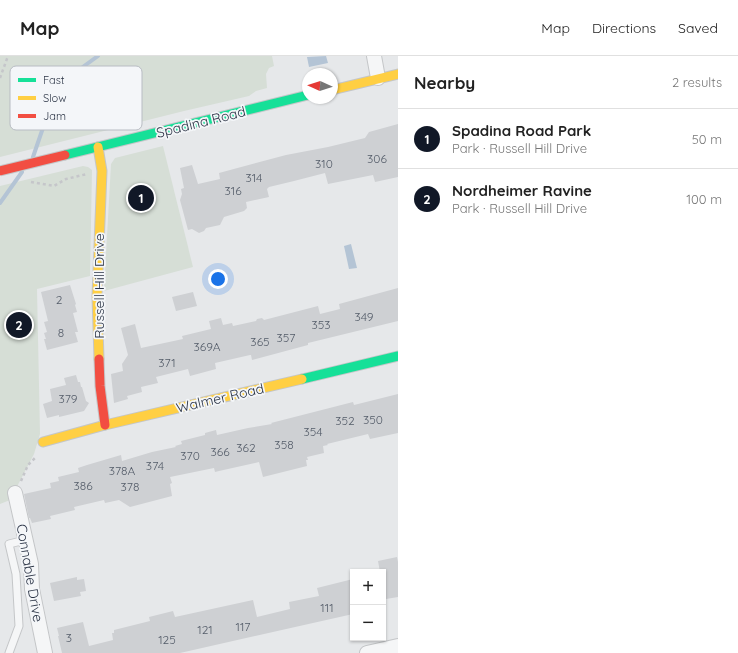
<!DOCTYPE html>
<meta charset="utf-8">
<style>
body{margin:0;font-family:Quicksand,sans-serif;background:#f2f2f2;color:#222}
.controls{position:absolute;right:12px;bottom:12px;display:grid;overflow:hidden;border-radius:0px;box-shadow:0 1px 3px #0004}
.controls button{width:36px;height:36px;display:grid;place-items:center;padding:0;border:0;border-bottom:1px solid #e0e0e0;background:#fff;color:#222;font:20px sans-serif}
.compass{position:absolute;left:302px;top:12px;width:36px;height:36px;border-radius:50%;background:#fff;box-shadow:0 1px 3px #0004;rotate:273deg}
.you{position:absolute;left:218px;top:223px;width:14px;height:14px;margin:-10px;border:3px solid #fff;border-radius:50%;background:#1a73e8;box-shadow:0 0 0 6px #1a73e833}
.badge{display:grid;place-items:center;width:26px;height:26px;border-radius:50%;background:#111827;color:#fff;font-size:13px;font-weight:700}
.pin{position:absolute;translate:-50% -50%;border:2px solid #fff;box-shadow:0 1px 4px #0006}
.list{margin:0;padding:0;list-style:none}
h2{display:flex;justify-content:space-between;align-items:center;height:52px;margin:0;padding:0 16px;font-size:17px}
h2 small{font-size:13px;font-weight:400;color:#767676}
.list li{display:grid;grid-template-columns:26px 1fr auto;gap:12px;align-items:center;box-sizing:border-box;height:60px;padding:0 16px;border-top:1px solid #e0e0e0}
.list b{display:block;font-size:15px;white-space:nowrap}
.list p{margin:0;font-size:13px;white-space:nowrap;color:#767676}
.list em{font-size:13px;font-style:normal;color:#767676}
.map{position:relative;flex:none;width:398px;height:597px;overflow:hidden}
header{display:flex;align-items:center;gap:24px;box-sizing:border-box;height:56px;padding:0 20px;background:#fff;border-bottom:1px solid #e0e0e0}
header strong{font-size:19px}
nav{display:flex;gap:22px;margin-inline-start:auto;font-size:14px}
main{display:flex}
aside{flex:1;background:#fff}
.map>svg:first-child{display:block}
.green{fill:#d6ded6}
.water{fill:#b4c4d5}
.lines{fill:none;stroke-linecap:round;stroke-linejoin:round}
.stream{stroke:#b4c4d5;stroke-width:4}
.building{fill:#ced0d3}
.lane-casing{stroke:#c4c6c8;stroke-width:9}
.street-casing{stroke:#c4c6c8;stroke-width:16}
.fast-casing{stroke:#c4c6c8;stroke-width:11}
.slow-casing{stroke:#c4c6c8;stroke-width:11}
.jam-casing{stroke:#c4c6c8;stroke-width:11}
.path{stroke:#c5c6ca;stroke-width:2.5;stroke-dasharray:3 3;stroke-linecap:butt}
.lane{stroke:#f5f6f7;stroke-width:7}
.street{stroke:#f5f6f7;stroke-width:14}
.fast{stroke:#16e098;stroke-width:9}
.slow{stroke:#ffcf43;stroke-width:9}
.jam{stroke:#f24e42;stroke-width:9}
.jam-bridge-casing{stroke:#c4c6c8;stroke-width:11;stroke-linecap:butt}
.jam-bridge{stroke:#f24e42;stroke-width:9}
.labels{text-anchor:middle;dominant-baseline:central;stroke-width:3.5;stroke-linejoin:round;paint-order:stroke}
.number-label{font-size:12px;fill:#545c69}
.street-label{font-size:14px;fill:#2b3445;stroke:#f4f6f9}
.key{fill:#f4f6f9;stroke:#b8bcc3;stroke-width:1}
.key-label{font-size:11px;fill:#2b3445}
</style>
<header>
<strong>Map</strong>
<nav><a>Map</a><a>Directions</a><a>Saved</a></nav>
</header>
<main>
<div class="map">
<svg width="398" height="597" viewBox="0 0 398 597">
<rect width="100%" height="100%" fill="#e6e8ea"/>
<g class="green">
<path d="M0 0H272L274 10 269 12 266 18 267 32 256 35 249 40 184 55 0 101Z"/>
<path d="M163 90 193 211 104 235 111 108 115 102Z"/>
<path d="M83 110 88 111 92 114 90 220 37 233 40 378 34 398 10 444 0 448V130Z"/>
</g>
<g class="water">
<path d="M326 0 328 7 309 11 307 1Z"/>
<path d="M351 188 357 212 349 213 344 190Z"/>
</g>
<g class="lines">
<g class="stream">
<path d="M33 101 46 63 65 24 98 0"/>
<path d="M0 147 22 116"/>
</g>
</g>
<g class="building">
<path d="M398 68V121L375 126 373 119 328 128 325 117 294 125 269 131 267 133 269 141 246 146 247 152 244 155 224 161 220 169 206 172 204 175 199 177 192 173 188 174 180 144 182 138 181 133 184 132 180 112 192 109 198 128 220 123 219 117 286 99 328 91 365 82 369 76Z"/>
<path d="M70 229 76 248 75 249 77 256 73 257 78 276H75L78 286 47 294 44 283H46L44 277 47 276 44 266 48 265 41 236Z"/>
<path d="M398 232V265L308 287V289L252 304 251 299H250L215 307 216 313 190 320 188 313 156 321 158 327 141 331 142 336 127 340 128 343 114 347 111 318 123 315 122 308 128 299 121 272 135 268 141 292 183 283 182 280 211 273 209 265 221 262 223 269 232 267 233 270 256 265 257 263 262 262 264 264 318 250 320 258 340 253 339 248Z"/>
<path d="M193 236 197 250 176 255 172 241Z"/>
<path d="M76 319 78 326H80L81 331H82L86 345 89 347 84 355 59 361V359L47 362 43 348 52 345 50 333 66 329 64 322Z"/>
<path d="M398 338V377L370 383 368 378 327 388 328 389 323 390 324 397 307 401 308 404H306L307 410 263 421 259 406 219 415 215 416 214 412 170 421 172 427 170 428 172 440 130 451 119 444 105 447 104 444 74 451 75 454 50 460 51 463 32 467 30 462H29L24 438 51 432 50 427 59 425 58 421 79 416 78 412 87 409 121 399 122 405 152 396 176 391 175 390 182 388 181 385 205 379V377L216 374 217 379 248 372 272 368 271 367 353 346 354 349Z"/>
<path d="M397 501 398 506V541L386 543 383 528V516H380L378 505Z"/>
<path d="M77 521V524L84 523 86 535 80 536 81 540 54 545 50 527Z"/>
<path d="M353 523V558L180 597H62L58 580H59L57 572 83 566 89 590 113 584 112 577H114V574L150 565 149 561 173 555 175 561 253 544 257 561 290 553 289 546 319 540 317 532Z"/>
</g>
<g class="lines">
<defs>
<path id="lane" d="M9 597 19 570 16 518 9 488 25 484"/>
<g id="street">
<path d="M374 0 378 22"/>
<path d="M15 437 31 508 32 533 45 597"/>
<path d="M367 597 398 590"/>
</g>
<g id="fast">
<path d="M65 99 308 39"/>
<path d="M302 323 398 300"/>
</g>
<g id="slow">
<path d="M332 34 398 18"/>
<path d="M98 91 102 115 97 240 99 303"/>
<path d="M43 386 105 369 302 323"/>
</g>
<path id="jam" d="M99 303 100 330 105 369"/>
</defs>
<use href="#lane" class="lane-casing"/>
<use href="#street" class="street-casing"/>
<use href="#fast" class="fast-casing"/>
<use href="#slow" class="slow-casing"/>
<use href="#jam" class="jam-casing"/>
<g class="path">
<path d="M0 22 8 0"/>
<path d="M31 126 54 130 66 123 87 118"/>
<path d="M21 425 28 409 36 401"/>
</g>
<use href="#lane" class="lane"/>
<use href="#street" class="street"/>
<use href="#fast" class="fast"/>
<use href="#slow" class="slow"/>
<use href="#jam" class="jam"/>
<defs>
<path id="jam-bridge" d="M0 115 65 99"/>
</defs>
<use href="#jam-bridge" class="jam-bridge-casing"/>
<use href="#jam-bridge" class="jam-bridge"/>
</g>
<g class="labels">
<g class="number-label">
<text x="377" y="102">306</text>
<text x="324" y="107">310</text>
<text x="254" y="121">314</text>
<text x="233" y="134">316</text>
<text x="59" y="243">2</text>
<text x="364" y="260">349</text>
<text x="321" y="268">353</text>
<text x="61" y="276">8</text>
<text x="286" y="281">357</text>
<text x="260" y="285">365</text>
<text x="207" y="290">369A</text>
<text x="167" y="306">371</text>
<text x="68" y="342">379</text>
<text x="373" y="363">350</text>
<text x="345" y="364">352</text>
<text x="313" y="375">354</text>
<text x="284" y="388">358</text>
<text x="246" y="391">362</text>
<text x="220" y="395">366</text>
<text x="190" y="399">370</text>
<text x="155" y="409">374</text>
<text x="122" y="414">378A</text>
<text x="83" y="429">386</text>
<text x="130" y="430">378</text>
<text x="327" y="551">111</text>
<text x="243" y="570">117</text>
<text x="205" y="573">121</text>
<text x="69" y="581">3</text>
<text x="167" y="583">125</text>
</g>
<g class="street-label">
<text transform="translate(201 66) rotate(-14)">Spadina Road</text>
<text transform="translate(99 230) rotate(-90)">Russell Hill Drive</text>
<text transform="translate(220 342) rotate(-13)">Walmer Road</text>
<text transform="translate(30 517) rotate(80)">Connable Drive</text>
</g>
</g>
<rect x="10" y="10" width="132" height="64" rx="6" class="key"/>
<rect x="18" y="22" width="18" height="4" fill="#16e098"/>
<rect x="18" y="40" width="18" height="4" fill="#ffcf43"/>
<rect x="18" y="58" width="18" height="4" fill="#f24e42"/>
<g class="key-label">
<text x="43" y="28">Fast</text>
<text x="43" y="46">Slow</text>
<text x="43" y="64">Jam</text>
</g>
</svg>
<div class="controls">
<button>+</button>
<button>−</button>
</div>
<svg class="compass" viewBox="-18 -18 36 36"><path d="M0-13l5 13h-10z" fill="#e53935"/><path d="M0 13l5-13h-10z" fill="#767676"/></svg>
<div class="you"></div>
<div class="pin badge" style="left:141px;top:142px">1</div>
<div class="pin badge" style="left:19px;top:269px">2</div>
</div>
<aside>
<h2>Nearby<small>2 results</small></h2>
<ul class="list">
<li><span class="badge">1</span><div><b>Spadina Road Park</b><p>Park · Russell Hill Drive</p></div><em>50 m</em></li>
<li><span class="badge">2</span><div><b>Nordheimer Ravine</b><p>Park · Russell Hill Drive</p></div><em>100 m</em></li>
</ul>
</aside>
</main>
